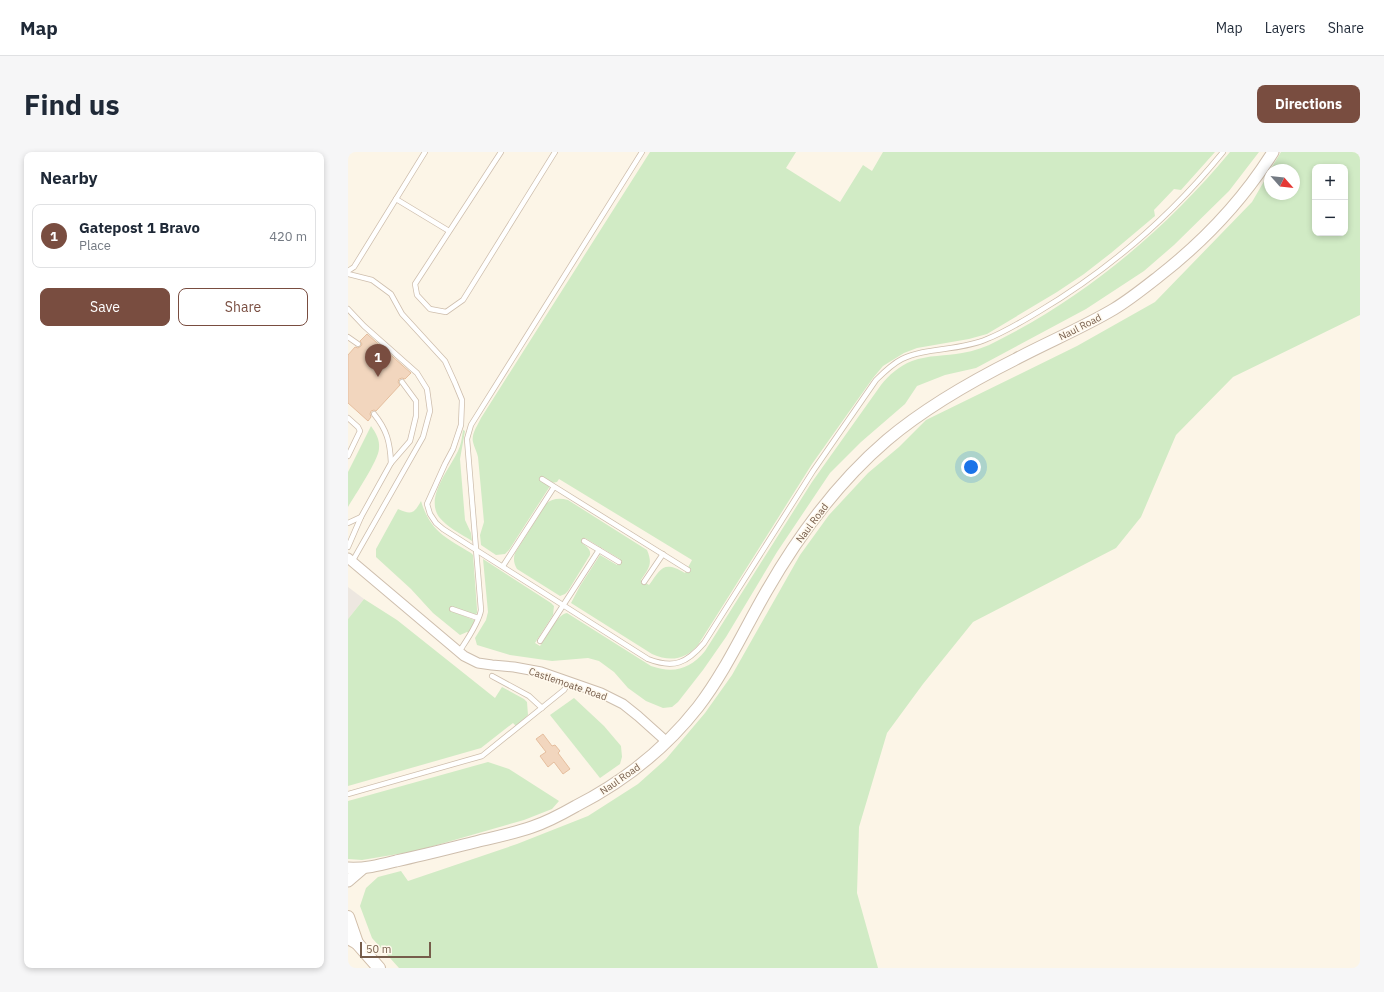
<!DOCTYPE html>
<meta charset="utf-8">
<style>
body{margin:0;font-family:"IBM Plex Sans",sans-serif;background:#f6f6f7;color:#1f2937}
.controls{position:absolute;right:12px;top:12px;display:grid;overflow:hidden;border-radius:8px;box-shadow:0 2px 6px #0003}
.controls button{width:36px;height:36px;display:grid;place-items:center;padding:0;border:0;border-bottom:1px solid #e0e1e3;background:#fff;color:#1f2937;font:20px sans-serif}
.compass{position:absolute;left:916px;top:12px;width:36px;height:36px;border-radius:50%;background:#fff;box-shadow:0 2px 6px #0003;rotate:117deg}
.scale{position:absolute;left:12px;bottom:10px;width:71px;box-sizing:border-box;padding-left:4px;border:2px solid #765d4b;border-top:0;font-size:11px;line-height:14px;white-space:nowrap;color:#765d4b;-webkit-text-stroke:3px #fff9ed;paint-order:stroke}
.you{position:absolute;left:623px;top:315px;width:14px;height:14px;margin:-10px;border:3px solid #fff;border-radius:50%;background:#1a73e8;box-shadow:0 0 0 6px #1a73e833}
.badge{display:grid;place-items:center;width:26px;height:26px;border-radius:50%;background:#794d40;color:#fff;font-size:13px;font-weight:700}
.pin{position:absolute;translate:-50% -33px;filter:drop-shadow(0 1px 2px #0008)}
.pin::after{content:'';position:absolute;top:21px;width:14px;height:12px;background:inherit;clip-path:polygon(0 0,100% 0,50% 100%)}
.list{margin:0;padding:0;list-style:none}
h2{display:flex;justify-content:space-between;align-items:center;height:52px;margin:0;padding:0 16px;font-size:17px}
h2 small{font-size:13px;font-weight:400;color:#747a83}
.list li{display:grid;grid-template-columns:26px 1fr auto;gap:12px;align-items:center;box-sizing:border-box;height:64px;margin:0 8px 8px;padding:0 8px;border:1px solid #e0e1e3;border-radius:8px}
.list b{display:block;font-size:15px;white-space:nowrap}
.list p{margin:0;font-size:13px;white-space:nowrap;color:#747a83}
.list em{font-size:13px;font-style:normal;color:#747a83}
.actions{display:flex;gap:8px;padding:12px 16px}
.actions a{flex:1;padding:9px 0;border:1px solid #794d40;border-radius:8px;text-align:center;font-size:14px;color:#794d40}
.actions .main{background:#794d40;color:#fff}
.map{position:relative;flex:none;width:1012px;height:816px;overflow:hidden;border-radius:8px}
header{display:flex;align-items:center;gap:24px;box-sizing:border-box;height:56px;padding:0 20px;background:#fff;border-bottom:1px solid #e0e1e3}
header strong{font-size:19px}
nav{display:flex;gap:22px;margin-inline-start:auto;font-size:14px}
.intro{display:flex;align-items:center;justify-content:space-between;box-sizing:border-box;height:96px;padding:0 24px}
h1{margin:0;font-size:28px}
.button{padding:10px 18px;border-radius:8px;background:#794d40;color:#fff;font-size:14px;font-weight:700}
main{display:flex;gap:24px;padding:0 24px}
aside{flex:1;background:#fff;border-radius:8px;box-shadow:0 2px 6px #0003}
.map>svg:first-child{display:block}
.industrial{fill:#ede7e0}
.green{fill:#d1ebc5;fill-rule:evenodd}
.building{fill:#f2d6be;stroke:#e5be9e}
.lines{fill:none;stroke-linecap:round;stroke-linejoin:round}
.service-casing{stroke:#cebead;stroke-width:6}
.minor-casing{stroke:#cebead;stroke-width:11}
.tertiary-casing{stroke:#cebead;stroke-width:13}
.secondary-casing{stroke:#d1beaa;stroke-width:14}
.service{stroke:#fff;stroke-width:4.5}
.minor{stroke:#fff;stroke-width:9}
.tertiary{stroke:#fff;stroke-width:11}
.secondary{stroke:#fff;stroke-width:12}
.labels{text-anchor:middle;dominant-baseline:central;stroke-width:3;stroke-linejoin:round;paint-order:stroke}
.street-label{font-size:10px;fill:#765d4b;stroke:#fff9ed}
</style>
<header>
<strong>Map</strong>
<nav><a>Map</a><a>Layers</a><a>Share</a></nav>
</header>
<div class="intro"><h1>Find us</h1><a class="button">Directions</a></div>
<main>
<aside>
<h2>Nearby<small></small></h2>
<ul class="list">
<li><span class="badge">1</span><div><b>Gatepost 1 Bravo</b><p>Place</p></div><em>420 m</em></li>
</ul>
<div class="actions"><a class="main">Save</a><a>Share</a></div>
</aside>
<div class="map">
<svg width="1012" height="816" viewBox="0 0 1012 816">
<rect width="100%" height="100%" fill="#fcf5e7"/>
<path class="industrial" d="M0 435 16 447 0 467Z"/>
<g class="green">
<path d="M302 0H448L438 16 492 50 515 13 524 19 535 0H867L833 38 826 37 806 58 807 64 763 101 736 122 709 140 639 182 621 187 569 196 556 201 535 214 525 226 464 312 350 493C337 508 322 510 304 502L223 451 232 434 252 403 269 413 272 407 237 386 234 391C239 395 243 397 242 403L220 439 217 442 212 444 169 417C166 412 165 407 167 401L198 352C204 346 212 346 220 348L299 398C305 412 301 416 293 428L301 433C313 417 315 408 337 421L344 408 211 327 209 330 204 331 161 398 157 402 148 403 133 393 132 383 136 370 130 305C129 300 126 295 125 290 123 282 130 273 133 266Z"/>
<path d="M882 0H911L881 39 826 93 796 119 738 157 628 216 597 223 569 234 557 252 513 290 482 321 429 400 378 485 355 518 330 550 324 555 315 556 298 549 280 536 266 520 251 509 240 506 204 509 162 503 129 493 127 486 138 468 140 460 135 407 203 451 206 454 205 463 187 491 192 494C199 485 208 463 219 461L303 514C326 522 342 517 357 499L464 330 533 233C541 223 551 214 564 209 580 203 598 204 614 201 626 199 638 195 649 189 739 144 818 77 882 0Z"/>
<path d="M933 0H1012V163L885 225 828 283 793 365 768 396 625 470 575 532 539 581 511 675 509 741 530 816H51L24 786 12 754 18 736 30 725 53 719 60 729 169 692 240 664 290 632 318 607 357 561 384 523 452 403 481 363 520 321 551 295 578 268 729 194 807 150 904 50 922 19V42H946V18H922ZM967 15H997V81H967Z"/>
<path d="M23 274C28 281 32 288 31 297 30 309 7 343 0 355V320Z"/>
<path d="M115 278 117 279 112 307 117 368 123 381 124 389C113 382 99 375 91 365 77 345 101 318 110 299 113 293 114 286 115 278Z"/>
<path d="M73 349C82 379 98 386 123 401L125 403 129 457V461L127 463 104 456 103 459 126 468V470L121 481 119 480 112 483 85 461 63 437 28 405V397L50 357C63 363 66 362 73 349Z"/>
<path d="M16 447 49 468 147 546 154 535 176 547 179 550 180 563 168 574 165 571 133 596 0 634V467Z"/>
<path d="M226 546 256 574 273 594 274 605 272 612 252 626 202 563Z"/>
<path d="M140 610 161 617 211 649 204 657 176 668 68 699 14 708 0 707V649Z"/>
</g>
<g class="building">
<path d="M19 182 63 221 57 227 54 226 51 227 50 230 52 233 28 259 26 258 23 259 22 262 23 265 20 269 0 251V203L7 195 10 196 13 194 14 192 12 189Z"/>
<path d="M195 582 204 594 207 593 212 599 210 601 222 617 215 622 206 610 200 615 192 604 198 600 188 587Z"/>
</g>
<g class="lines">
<defs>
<g id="service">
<path d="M153 0 67 132 69 143 82 157 98 160 115 148 207 0"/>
<path d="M48 47 101 79"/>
<path d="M0 119 6 115 77 0"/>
<path d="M0 122 24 128 43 142 54 162 97 209 107 231 114 248 113 273 105 297 97 312 79 352 82 362 88 371 95 377 300 507C326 517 339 511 356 491L465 319 528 228C536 220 544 212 554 207 578 195 612 199 639 187 657 180 673 170 690 160 761 118 823 64 875 0"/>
<path d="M0 157 16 174 69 221 79 237 82 259 75 285 4 410"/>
<path d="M0 185 10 192"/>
<path d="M26 262C39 278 42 290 43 311"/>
<path d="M0 266 10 275 12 279 0 304"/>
<path d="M194 327 340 418"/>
<path d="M0 371 13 365"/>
<path d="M236 389 271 410"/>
<path d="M0 395 13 365 43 311 62 289 68 264V249L54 230"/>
<path d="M155 414 206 335"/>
<path d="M296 430 315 402"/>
<path d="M104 457 130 466"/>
<path d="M192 489 251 398"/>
<path d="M111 500C118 489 131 471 133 458L119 287 123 273 294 0"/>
<path d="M144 524 181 544 194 556"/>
<path d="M0 642 134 604 216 538 221 530"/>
</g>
<path id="minor" d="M0 406 116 504 130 511 144 513 166 515 193 520 253 541 275 552 290 564 319 590"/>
<g id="tertiary">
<path d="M0 716C17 717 32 713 48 709 76 703 103 696 131 689 148 685 167 681 184 675 199 670 214 662 228 654 275 630 317 597 350 555 377 520 396 478 418 440 450 384 490 330 539 288 578 255 622 230 668 207 700 190 734 176 766 157 781 148 796 136 810 125 855 90 895 48 925 0"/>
<path d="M0 729 14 717"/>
</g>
<g id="secondary">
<path d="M0 765 9 791"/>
<path d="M0 786 9 791 31 816"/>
</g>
</defs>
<use href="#service" class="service-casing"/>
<use href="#minor" class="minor-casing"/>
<use href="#tertiary" class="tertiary-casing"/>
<use href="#secondary" class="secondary-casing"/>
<use href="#service" class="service"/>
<use href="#minor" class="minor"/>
<use href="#tertiary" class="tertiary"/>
<use href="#secondary" class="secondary"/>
</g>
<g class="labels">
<g class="street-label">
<text transform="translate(732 175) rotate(-27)">Naul Road</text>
<text transform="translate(464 371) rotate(-53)">Naul Road</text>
<text transform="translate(220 532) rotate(19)">Castlemoate Road</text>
<text transform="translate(272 627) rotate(-35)">Naul Road</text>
</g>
</g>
</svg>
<div class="controls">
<button>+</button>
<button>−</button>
</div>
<svg class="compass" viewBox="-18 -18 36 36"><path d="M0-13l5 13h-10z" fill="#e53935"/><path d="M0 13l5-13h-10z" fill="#747a83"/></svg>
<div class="scale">50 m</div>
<div class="you"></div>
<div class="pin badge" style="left:30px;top:225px">1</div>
</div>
</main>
